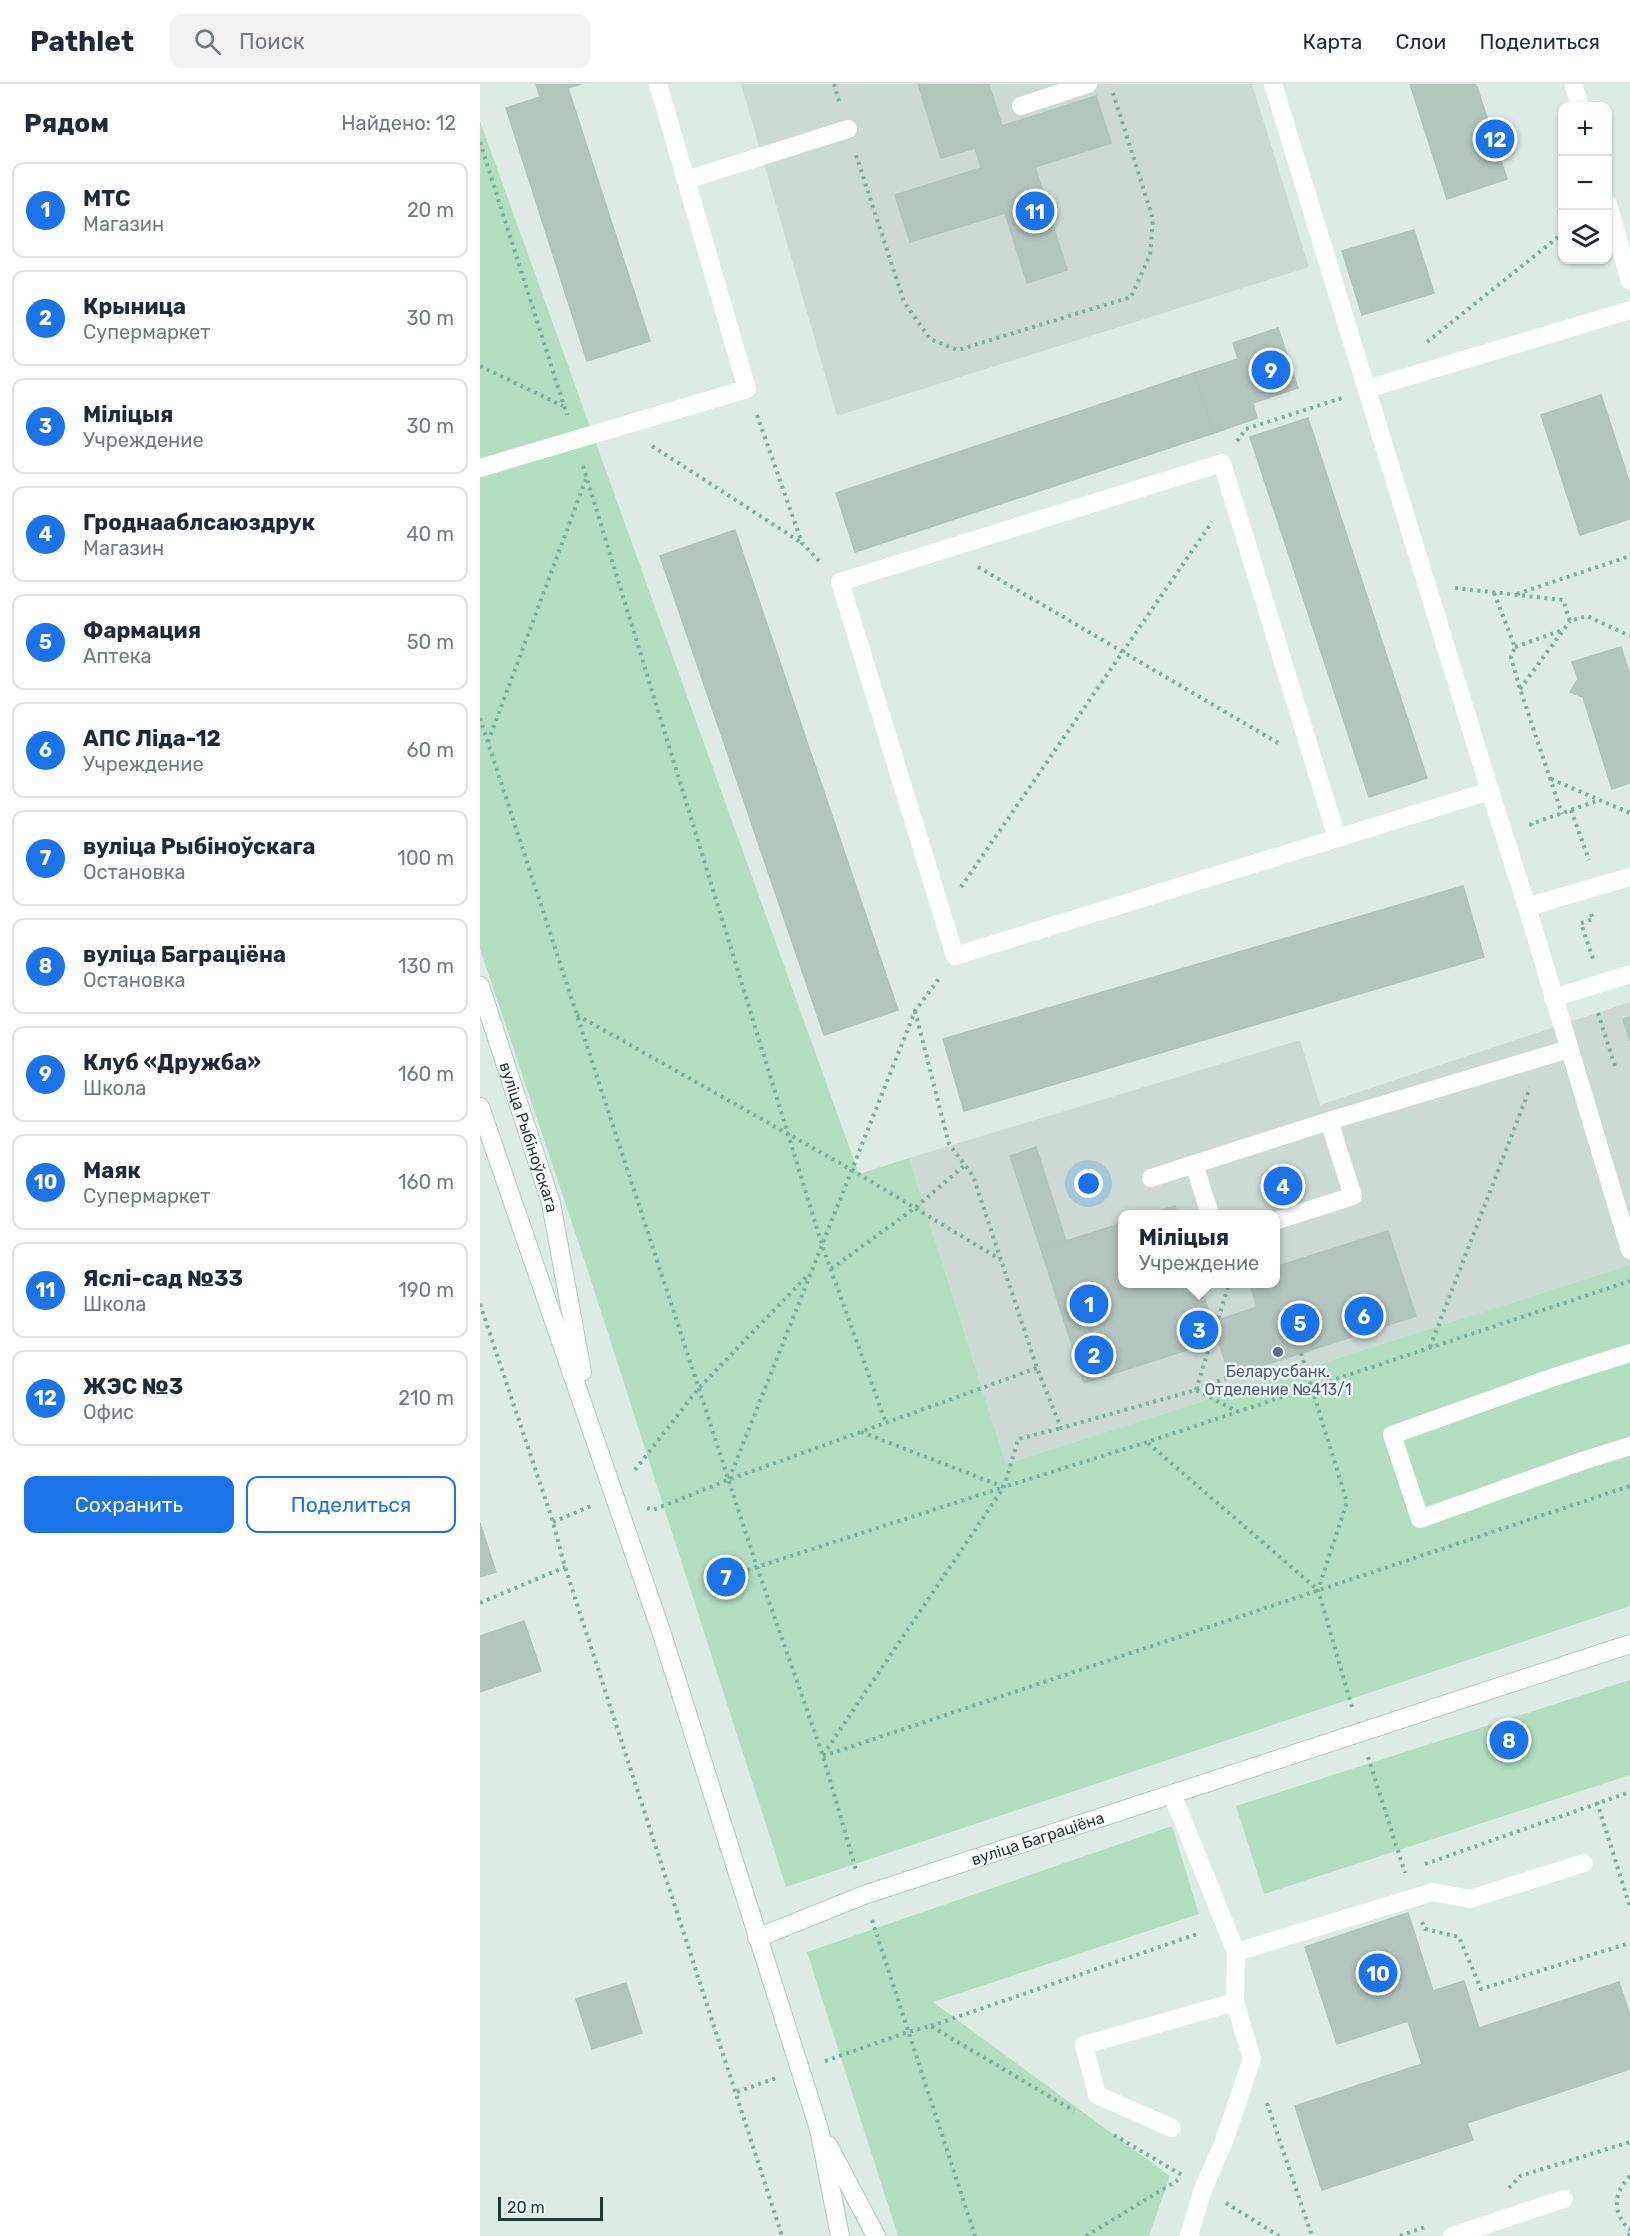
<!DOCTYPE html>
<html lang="ru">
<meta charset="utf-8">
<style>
body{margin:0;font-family:Rubik,sans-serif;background:#f2f2f3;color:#1f2937}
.controls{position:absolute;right:18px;top:18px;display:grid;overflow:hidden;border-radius:12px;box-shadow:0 2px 4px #0004}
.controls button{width:54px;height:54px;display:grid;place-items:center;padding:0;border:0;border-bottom:2px solid #e0e1e3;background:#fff;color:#1f2937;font:30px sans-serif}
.scale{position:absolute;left:18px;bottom:15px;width:105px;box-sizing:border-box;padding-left:6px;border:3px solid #1d3c35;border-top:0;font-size:16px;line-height:21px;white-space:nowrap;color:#1d3c35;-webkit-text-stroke:4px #edf7f3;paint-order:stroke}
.you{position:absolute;left:609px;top:1100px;width:21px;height:21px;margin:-15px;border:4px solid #fff;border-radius:50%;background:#1a73e8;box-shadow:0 0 0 9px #1a73e833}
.badge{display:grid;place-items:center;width:39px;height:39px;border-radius:50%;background:#1a73e8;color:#fff;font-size:20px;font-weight:700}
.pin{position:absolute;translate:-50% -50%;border:3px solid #fff;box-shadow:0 2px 6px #0006}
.popup{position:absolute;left:638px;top:1126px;width:162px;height:78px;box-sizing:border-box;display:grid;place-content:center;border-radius:12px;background:#fff;filter:drop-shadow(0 2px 4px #0005);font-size:20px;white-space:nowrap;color:#747a83}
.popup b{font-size:22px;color:#1f2937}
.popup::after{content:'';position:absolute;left:50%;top:100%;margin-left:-12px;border:12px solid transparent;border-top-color:#fff}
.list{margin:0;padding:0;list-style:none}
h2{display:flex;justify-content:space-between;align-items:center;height:78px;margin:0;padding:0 24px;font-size:26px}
h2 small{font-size:20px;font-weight:400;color:#747a83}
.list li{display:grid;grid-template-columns:39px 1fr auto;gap:18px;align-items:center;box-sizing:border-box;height:96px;margin:0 12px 12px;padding:0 12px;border:2px solid #e0e1e3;border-radius:12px}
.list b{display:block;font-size:22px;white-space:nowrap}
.list p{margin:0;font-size:20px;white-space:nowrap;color:#747a83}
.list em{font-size:20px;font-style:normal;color:#747a83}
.actions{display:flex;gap:12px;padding:18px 24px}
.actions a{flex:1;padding:14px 0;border:2px solid #1a73e8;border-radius:12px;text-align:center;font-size:21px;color:#1a73e8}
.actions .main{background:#1a73e8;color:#fff}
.icon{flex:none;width:33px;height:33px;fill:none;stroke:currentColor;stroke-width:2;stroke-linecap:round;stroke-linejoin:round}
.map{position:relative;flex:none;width:1150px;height:2152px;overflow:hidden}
header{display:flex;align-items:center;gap:36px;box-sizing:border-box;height:84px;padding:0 30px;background:#fff;border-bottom:2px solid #e0e1e3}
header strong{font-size:28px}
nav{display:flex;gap:33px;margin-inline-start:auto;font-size:21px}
.search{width:420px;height:54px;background:#f2f2f3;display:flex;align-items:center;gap:15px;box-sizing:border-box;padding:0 21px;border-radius:12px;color:#747a83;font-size:22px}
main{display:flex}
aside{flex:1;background:#fff}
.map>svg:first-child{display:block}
.built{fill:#cbdbd4;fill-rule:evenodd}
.green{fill:#b2dfc0}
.building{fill:#b2c6be;stroke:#aec5bd;stroke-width:1.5}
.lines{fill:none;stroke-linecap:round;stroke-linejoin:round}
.secondary-casing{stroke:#afccc2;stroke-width:20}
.path{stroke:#79b2a3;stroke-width:4;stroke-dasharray:3 4.5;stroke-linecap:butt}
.lane{stroke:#fff;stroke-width:18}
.street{stroke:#fff;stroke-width:18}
.secondary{stroke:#fff;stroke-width:18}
.service-dot{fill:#5c6f8a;stroke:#edf7f3;stroke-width:2}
.labels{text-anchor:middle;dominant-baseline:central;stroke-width:5;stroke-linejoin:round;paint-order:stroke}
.street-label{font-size:16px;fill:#1d3c35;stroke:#edf7f3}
.service-label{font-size:16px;fill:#4e5e75;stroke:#edf7f3}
</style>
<header>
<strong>Pathlet</strong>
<div class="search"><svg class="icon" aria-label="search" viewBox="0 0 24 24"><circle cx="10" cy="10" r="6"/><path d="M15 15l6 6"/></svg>Поиск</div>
<nav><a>Карта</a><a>Слои</a><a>Поделиться</a></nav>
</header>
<main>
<aside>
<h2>Рядом<small>Найдено: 12</small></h2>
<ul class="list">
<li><span class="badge">1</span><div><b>МТС</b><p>Магазин</p></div><em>20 m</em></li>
<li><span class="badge">2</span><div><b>Крыница</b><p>Супермаркет</p></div><em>30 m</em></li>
<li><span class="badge">3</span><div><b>Міліцыя</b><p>Учреждение</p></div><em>30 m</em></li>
<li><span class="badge">4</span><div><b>Гроднааблсаюздрук</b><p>Магазин</p></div><em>40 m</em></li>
<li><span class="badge">5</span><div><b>Фармация</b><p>Аптека</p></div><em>50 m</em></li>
<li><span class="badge">6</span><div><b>АПС Ліда-12</b><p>Учреждение</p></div><em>60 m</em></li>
<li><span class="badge">7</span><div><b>вуліца Рыбіноўскага</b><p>Остановка</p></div><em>100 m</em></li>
<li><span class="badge">8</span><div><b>вуліца Баграціёна</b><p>Остановка</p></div><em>130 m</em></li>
<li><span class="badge">9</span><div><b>Клуб «Дружба»</b><p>Школа</p></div><em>160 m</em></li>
<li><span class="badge">10</span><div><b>Маяк</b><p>Супермаркет</p></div><em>160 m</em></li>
<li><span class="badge">11</span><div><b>Яслі-сад №33</b><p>Школа</p></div><em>190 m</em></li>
<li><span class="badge">12</span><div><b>ЖЭС №3</b><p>Офис</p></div><em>210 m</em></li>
</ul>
<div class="actions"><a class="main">Сохранить</a><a>Поделиться</a></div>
</aside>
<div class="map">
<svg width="1150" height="2152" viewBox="0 0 1150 2152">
<rect width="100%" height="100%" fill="#ddebe5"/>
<g class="built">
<path d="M261 0H772L829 183 357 332Z"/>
<path d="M1150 918V1181L526 1380 429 1074 820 956 840 1021ZM642 1130H795V1200H642Z"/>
</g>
<g class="green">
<path d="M0 37 379 1090 429 1074 526 1380 1150 1181V1522L306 1803 106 1181 0 865Z"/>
<path d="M1150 1596V1691L784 1810 756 1722Z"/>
<path d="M692 1742 719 1830 453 1918 690 2092 669 2152H418L327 1868Z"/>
</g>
<g class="building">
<path d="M56 0H101L88 4 170 257 107 277 26 24 60 13Z"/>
<path d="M438 0H509L522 42 616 12 631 59 555 83 587 186 547 199 525 129 430 158 415 111 501 84 495 64 461 74Z"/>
<path d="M930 0H996L1027 95 967 115Z"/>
<path d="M934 146 954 209 882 231 862 167Z"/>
<path d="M798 244 818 304 773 319 777 334 734 349 714 289 758 275 753 259Z"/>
<path d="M714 289 734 349 375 468 356 409Z"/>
<path d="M1121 311 1150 400V435L1100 451 1061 331Z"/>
<path d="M828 334 947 694 889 713 770 353Z"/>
<path d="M255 446 418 926 344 951 180 472Z"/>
<path d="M1141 563 1150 591V699L1132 705 1103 613 1090 608 1098 595 1092 578Z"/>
<path d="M983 802 1004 873 484 1027 463 955Z"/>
<path d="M1150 933V957L1143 935Z"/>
<path d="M556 1063 586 1157 561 1165 530 1072Z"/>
<path d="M695 1122 698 1130H669L681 1126Z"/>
<path d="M642 1139V1200H720L738 1256 604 1299 561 1165Z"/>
<path d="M908 1147 936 1232 750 1292 732 1238 777 1223 770 1200H795V1183Z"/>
<path d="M0 1439 16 1488 0 1493Z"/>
<path d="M44 1537 61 1587 0 1608V1552Z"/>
<path d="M928 1829 953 1907 984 1897 999 1944 1139 1898 1150 1931V1985L987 2039 993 2056 842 2106 815 2022 942 1980 928 1937 857 1960 825 1863Z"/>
<path d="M146 1899 162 1949 112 1965 96 1915Z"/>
</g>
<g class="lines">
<defs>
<g id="secondary">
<path id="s1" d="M0 902 71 1119 102 1288"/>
<path d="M0 1023 181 1547 339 2045 360 2152"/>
<path id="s2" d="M277 1854 384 1811 1150 1560"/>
<path d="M348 2061 396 2152"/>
</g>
</defs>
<use href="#secondary" class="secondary-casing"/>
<g class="path">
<path d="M354 0 360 21"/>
<path d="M0 58 87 331"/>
<path d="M376 71 424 218 450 255 478 266 651 213 670 171 673 135 633 9"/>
<path d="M947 258 1082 150"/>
<path d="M0 282 83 322"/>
<path d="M277 331 322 459 341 479"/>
<path d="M757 357 766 345 862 314"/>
<path d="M172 362 322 459"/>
<path d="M103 382 342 1161 406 1339"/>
<path d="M498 483 800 660"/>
<path d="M975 504 1083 516 1090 537 1107 532 1150 552"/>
<path d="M1014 509 1035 563 1031 573 1040 605 1082 730"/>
<path d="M1037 510 1150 472"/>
<path d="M1035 563 1083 546"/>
<path d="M1040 605 1090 537"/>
<path d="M0 634 277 1483 343 1672 376 1786"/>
<path d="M8 658 106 395"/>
<path d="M1071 695 1150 729"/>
<path d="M1091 726 1109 776"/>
<path d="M1052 742 1051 740 1119 716"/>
<path d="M481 803 732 438"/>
<path d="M1111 830 1113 835 1101 839 1113 875"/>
<path d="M435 927 469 1060 493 1092 557 1284 581 1344 716 1306 758 1328"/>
<path d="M1118 929 1136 985"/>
<path d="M97 931 372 1086 521 1176"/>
<path d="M351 1185 435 1124 485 1081"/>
<path d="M0 1220 73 1438 85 1483 302 2152"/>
<path d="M950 1263 1050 1004"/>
<path d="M821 1269 867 1418 838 1506 872 1623"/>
<path d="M716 1305 774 1284"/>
<path d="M716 1306 749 1200"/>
<path d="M381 1348 524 1403 667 1358 1150 1197"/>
<path d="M668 1359 838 1506"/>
<path d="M155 1386 218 1305 329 1190"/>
<path d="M249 1395 435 927 461 892"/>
<path d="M167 1424 173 1426 248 1396 557 1284"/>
<path d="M73 1438 111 1422"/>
<path d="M246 1493 524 1403"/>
<path d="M0 1519 85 1483"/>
<path d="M343 1671 524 1403 538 1355 581 1344"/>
<path d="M343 1672 1150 1402"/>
<path d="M888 1673 925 1789"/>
<path d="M1117 1718 1150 1823"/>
<path d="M945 1780 1150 1708"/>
<path d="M392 1836 495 2152"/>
<path d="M942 1838 945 1845 979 1853 1001 1905 1150 1859"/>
<path d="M451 1942 720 1849"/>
<path d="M345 1977 428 1948 451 1942 594 2027"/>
<path d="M257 2008 296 1994"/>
<path d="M787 2019 832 2152"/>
<path d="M634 2051 702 2091"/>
<path d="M1150 2092C1133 2109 1132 2129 1150 2146"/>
<path d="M1029 2104 1040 2092 1150 2058"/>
<path d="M746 2119 799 2152"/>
<path d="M606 2152 698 2096"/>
<path d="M920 2152 948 2142"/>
<path d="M1148 2152 1150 2150"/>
</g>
<g class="lane">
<path d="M1094 2 1100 22"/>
<path d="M541 22 608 0"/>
<path d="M206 96 368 45"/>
<path d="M1128 120 1150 197"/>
<path d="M887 305 1150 226"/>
<path d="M0 384 267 305 178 0"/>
<path d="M857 754 742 379 360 498 475 872 1010 707"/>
<path d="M1047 823 1150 793"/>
<path d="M1073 914 1150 890"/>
<path d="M714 1080 730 1130"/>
<path d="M671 1094 849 1037 1089 965"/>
<path d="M795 1137 873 1112 849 1037"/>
<path d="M1150 1269 1074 1293 912 1351 940 1435 1102 1377 1150 1362"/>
<path d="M692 1710 756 1868 755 1918 772 1975 743 2060 723 2105 709 2152"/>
<path d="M756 1868 953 1808 990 1815 1104 1779"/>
<path d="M692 2044 617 2011 604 1961 755 1918"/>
<path d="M972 2152 1084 2115"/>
</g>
<path class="street" d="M793 0 1010 707 1047 823 1150 1166"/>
<use href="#secondary" class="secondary"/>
</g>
<circle class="service-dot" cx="798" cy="1268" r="6"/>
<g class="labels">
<g class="street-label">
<text stroke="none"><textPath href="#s1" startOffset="159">вуліца Рыбіноўскага</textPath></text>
<text stroke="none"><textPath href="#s2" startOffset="298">вуліца Баграціёна</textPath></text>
</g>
<g class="service-label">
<text x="798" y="1287">Беларусбанк.<tspan x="798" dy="18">Отделение №413/1</tspan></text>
</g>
</g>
</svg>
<div class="controls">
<button>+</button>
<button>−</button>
<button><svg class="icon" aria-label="layers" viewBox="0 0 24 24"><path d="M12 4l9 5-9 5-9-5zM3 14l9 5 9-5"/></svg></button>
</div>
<div class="scale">20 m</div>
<div class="you"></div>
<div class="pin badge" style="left:609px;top:1220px">1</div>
<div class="pin badge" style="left:614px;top:1271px">2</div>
<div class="pin badge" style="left:719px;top:1246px">3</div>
<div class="popup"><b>Міліцыя</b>Учреждение</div>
<div class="pin badge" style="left:803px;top:1102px">4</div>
<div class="pin badge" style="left:820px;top:1239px">5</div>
<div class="pin badge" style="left:884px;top:1232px">6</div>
<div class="pin badge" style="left:246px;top:1493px">7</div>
<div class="pin badge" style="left:1029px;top:1656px">8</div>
<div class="pin badge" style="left:791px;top:286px">9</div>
<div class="pin badge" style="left:898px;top:1889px">10</div>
<div class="pin badge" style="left:555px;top:127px">11</div>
<div class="pin badge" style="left:1015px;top:55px">12</div>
</div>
</main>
